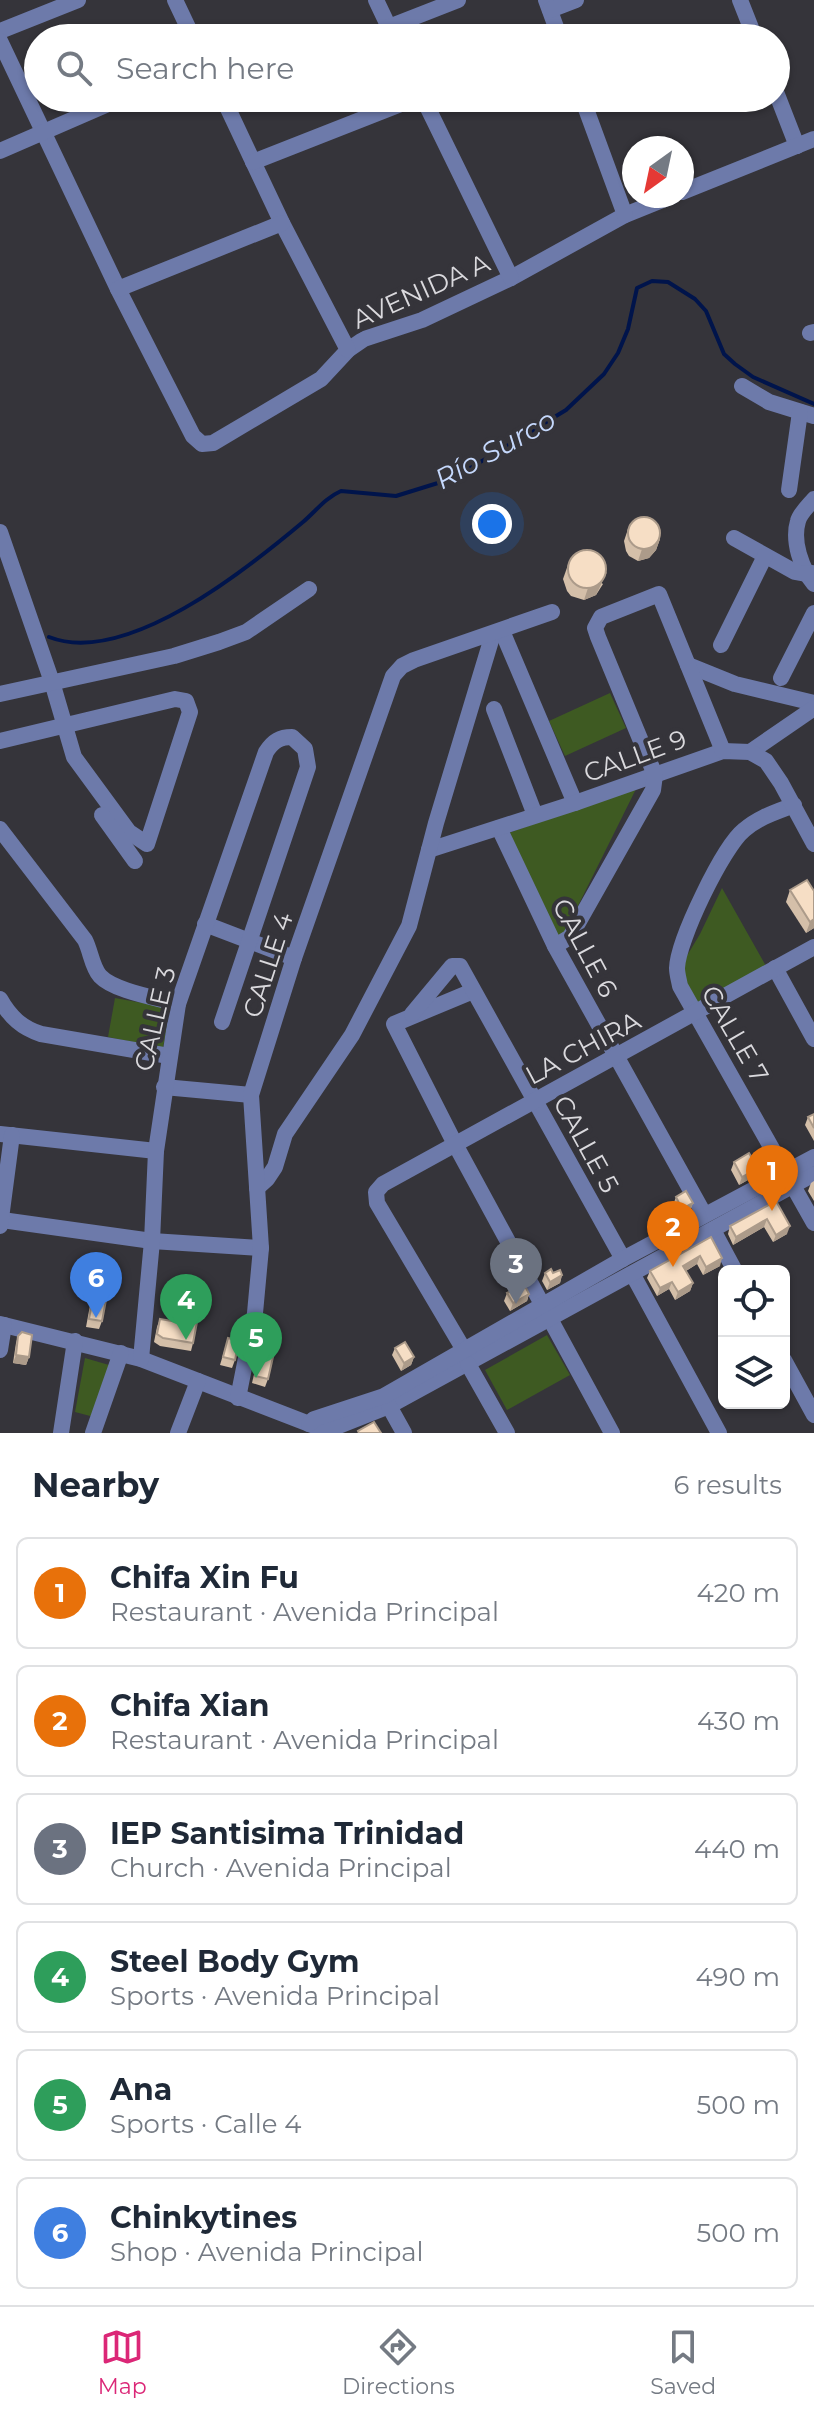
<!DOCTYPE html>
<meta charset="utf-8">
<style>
body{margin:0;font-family:Montserrat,sans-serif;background:#f6f6f7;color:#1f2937}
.controls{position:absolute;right:24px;bottom:24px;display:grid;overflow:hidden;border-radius:12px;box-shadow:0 2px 6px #0004}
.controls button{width:72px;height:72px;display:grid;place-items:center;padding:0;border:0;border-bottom:2px solid #e0e1e3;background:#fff;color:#1f2937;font:40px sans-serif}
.compass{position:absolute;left:622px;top:136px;width:72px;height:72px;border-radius:50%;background:#fff;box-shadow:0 2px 6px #0004;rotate:213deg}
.you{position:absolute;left:492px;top:524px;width:28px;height:28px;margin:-20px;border:6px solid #fff;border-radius:50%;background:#1a73e8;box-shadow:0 0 0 12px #1a73e833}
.badge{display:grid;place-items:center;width:52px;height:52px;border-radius:50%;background:#db2777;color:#fff;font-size:26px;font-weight:700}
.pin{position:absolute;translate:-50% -66px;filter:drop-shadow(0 2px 4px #0008)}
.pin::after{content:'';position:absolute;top:42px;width:28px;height:24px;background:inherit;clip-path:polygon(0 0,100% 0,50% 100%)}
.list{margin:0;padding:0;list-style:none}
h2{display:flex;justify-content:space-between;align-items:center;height:104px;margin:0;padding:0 32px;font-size:34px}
h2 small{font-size:26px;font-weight:400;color:#747a83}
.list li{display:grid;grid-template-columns:52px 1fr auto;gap:24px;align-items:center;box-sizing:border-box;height:112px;margin:0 16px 16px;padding:0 16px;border:2px solid #e0e1e3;border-radius:12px}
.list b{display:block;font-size:30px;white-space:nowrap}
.list p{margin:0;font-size:26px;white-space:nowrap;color:#747a83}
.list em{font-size:26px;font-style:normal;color:#747a83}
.icon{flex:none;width:44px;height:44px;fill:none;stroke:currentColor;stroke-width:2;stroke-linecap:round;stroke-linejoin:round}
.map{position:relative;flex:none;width:814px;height:1433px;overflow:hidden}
.search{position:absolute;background:#fff;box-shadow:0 2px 6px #0004;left:24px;right:24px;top:24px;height:88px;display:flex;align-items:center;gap:20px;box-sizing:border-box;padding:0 28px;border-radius:44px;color:#747a83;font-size:30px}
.sheet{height:872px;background:#fff}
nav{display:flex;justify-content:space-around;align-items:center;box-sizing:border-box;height:112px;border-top:2px solid #e0e1e3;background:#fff;font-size:22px;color:#747a83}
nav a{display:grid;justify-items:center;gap:4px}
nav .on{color:#db2777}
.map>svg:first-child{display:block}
.green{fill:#3e5a22}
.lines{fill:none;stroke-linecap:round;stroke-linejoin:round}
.stream{stroke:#00144b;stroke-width:4}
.minor{stroke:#6d7aaa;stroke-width:16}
.wall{fill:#d4bfa9}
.shaded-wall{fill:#ac9b8a}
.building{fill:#f6dec5;stroke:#ac9b8a;stroke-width:2}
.labels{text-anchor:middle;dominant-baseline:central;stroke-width:8;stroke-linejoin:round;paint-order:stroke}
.street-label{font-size:26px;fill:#dad9dd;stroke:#35343a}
.water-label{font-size:28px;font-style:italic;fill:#c5d8fc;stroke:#35343a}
</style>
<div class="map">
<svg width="814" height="1433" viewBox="0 0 814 1433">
<rect width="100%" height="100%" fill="#35343a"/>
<g class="green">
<path d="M610 693 626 728 565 756 549 721Z"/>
<path d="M637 787 560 942 506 834Z"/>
<path d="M722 888 766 966 694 1007 684 982 685 959 700 934Z"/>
<path d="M115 998 170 1008 163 1048 108 1037Z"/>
<path d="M547 1335 570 1375 507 1410 485 1370Z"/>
<path d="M85 1358 109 1365 94 1417 75 1412Z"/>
</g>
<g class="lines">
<path class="stream" d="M49 637C126 667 247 569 303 522 316 511 325 498 341 491L396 496 454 478 566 410 604 374 618 353 628 329 637 288 652 281 668 282 695 299 706 311 724 354 735 364 753 377 814 404"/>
<g class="minor">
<path d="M175 0 193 38"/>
<path d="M376 0 394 38"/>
<path d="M546 0 560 38"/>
<path d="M740 0 755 38"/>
<path d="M550 10 576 0"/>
<path d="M389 27 458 0"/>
<path d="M0 31 78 0"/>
<path d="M0 41 118 289 193 436 202 444 213 443 321 379 348 350 364 339 422 320 511 278 625 215 672 196"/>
<path d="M776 92 797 146"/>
<path d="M223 98 282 223 348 350"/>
<path d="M423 98 511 278"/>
<path d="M582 98 625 215"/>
<path d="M0 151 122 98"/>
<path d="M253 162 416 98"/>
<path d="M682 192 814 139"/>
<path d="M118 289 282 223"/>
<path d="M810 333 814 332"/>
<path d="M742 386 769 402 814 416"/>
<path d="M789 490 800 412"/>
<path d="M814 499C809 505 800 513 798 521 792 541 801 568 814 584"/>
<path d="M0 532 52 682 74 757 129 832 147 844 190 712 186 701 175 699 0 741"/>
<path d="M734 538 795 572 806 574 812 573"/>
<path d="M502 631 575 803"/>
<path d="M721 645 765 556"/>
<path d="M688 665 735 684 814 703"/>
<path d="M781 678 814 613"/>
<path d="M0 694 174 656 219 642 246 632 309 589"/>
<path d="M494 709 535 815"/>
<path d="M750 752 814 708"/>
<path d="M794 805C776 812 759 817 744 830 723 847 678 940 677 968 677 974 679 980 680 986L814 1223"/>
<path d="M102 815 135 861"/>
<path d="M499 828 555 946 704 1214"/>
<path d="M0 829 85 940C91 952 92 967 100 976 114 991 157 998 178 1004"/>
<path d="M429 850 575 803 723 751 750 752 766 761 781 783 814 844"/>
<path d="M205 924 294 958"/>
<path d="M555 946 570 937 653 790 655 775 598 637 595 628 601 617 659 594 723 751"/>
<path d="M775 968 814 1039"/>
<path d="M473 991 394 1024 455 1144 612 1433"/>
<path d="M0 999C10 1017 22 1028 41 1034L169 1056"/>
<path d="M412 1014 452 966H460L623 1259"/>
<path d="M164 1087 251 1095"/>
<path d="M0 1134 156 1151"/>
<path d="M257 1188 267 1179 275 1167 285 1134 352 1035 409 926 436 823 493 634"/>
<path d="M2 1220 152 1241 261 1248"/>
<path d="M0 1226 12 1135"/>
<path d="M713 1230 735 1271"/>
<path d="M633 1275 719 1433"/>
<path d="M0 1324 141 1359 317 1427 331 1429 389 1406 814 1174"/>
<path d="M0 1350 4 1325"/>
<path d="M464 1350 377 1203 376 1192 383 1184 814 947"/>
<path d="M141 1359 152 1241 156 1151 178 1004 266 752C273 741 280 737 292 737L305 749 308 767 222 1022"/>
<path d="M784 1360 814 1415"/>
<path d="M468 1364 507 1433"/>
<path d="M238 1398 255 1313 261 1248 251 1095 294 958 393 676 402 666 414 660 552 612"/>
<path d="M389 1406 404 1433"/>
<path d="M309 1424 314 1419 384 1396 623 1259 814 1157"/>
<path d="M61 1433 75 1341"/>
<path d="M93 1433 121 1353"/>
<path d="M178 1433 198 1381"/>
</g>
</g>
<g class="wall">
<path d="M628 529 660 539 656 550 649 558 638 561 629 556 626 551 624 541Z"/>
<path d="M569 562 603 584 596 595 584 600 571 596 567 591 563 579Z"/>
<path d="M790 890 814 891V928L806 933 786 902Z"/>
<path d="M814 1114V1141L805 1125 808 1117Z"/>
<path d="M734 1162 758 1168 755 1176 739 1185 731 1170Z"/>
<path d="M814 1181V1201L808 1191 811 1183Z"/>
<path d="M676 1197 693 1203 690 1211 679 1217 673 1205Z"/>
<path d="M776 1201 787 1234 773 1242 764 1227 733 1245 728 1234 730 1226Z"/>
<path d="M711 1237 720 1266 703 1275 697 1264 686 1271 693 1283 690 1291 675 1300 669 1289 657 1296 647 1278 650 1271Z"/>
<path d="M545 1273 562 1275 560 1283 547 1290 542 1281Z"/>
<path d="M96 1281 102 1321 99 1329 86 1327 93 1289Z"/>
<path d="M507 1293 529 1294 527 1301 510 1311 504 1301Z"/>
<path d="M160 1319 184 1323 193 1343 191 1351 160 1346 154 1342 157 1327Z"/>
<path d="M18 1336 29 1357 26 1365 13 1363 16 1343Z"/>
<path d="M228 1338 235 1360 232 1368 220 1365Z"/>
<path d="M395 1348 414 1357 411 1365 401 1371 392 1355Z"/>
<path d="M259 1353 268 1379 265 1387 252 1383Z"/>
</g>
<g class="shaded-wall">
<path d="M660 539 656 550 649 558 638 561 642 549Z"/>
<path d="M607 572 596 595 584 600 588 588Z"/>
<path d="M814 919V928L806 933 810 922Z"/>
<path d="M758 1168 755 1176 739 1185 742 1177Z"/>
<path d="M693 1203 690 1211 679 1217 682 1209Z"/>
<path d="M767 1219 764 1227 733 1245 736 1237Z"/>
<path d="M790 1226 787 1234 773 1242 776 1235Z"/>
<path d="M700 1256 697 1264 681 1274 683 1266Z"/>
<path d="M722 1258 720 1266 703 1275 706 1267Z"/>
<path d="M562 1275 560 1283 547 1290 550 1282Z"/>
<path d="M672 1282 669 1289 657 1296 660 1288Z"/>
<path d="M693 1283 690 1291 675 1300 678 1292Z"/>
<path d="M529 1294 527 1301 510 1311 513 1303Z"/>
<path d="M16 1355 29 1357 26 1365 13 1363Z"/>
<path d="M414 1357 411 1365 401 1371 404 1363Z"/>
</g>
<g class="building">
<circle cx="644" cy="533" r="16"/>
<circle cx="587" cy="569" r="19"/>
<path d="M807 880 814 891V919L810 922 790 890Z"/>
<path d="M814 1114V1128L808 1117Z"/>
<path d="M749 1153 758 1168 742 1177 734 1162Z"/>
<path d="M686 1191 693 1203 682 1209 676 1197Z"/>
<path d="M776 1201 790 1226 776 1235 767 1219 736 1237 730 1226Z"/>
<path d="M711 1237 722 1258 706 1267 700 1256 683 1266 693 1283 678 1292 672 1282 660 1288 650 1271Z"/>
<path d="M551 1269 553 1273 560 1270 562 1275 550 1282 545 1273Z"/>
<path d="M96 1281 109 1284 102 1321 89 1319Z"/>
<path d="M524 1284 529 1294 513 1303 507 1293Z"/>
<path d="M160 1319 184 1323V1320L197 1322 193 1343 163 1338 157 1334Z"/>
<path d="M22 1332 32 1335 29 1357 16 1355 18 1336Z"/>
<path d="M228 1338 239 1341 235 1360 223 1357Z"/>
<path d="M405 1342 414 1357 404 1363 395 1348Z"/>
<path d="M259 1353 273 1357 268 1379 255 1376Z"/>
<path d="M374 1422 381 1433H359L358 1431Z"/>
</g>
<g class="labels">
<g class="street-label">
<text transform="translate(421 291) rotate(-24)">AVENIDA A</text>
<text transform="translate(635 756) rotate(-20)">CALLE 9</text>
<text transform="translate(585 948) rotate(62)">CALLE 6</text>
<text transform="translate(268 965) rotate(-72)">CALLE 4</text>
<text transform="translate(155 1019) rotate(-77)">CALLE 3</text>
<text transform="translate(735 1034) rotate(60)">CALLE 7</text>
<text transform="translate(583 1048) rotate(-28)">LA CHIRA</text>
<text transform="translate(586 1144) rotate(61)">CALLE 5</text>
</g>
<g class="water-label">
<text transform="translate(495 449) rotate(-29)">Río Surco</text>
</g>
</g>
</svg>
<div class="controls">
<button><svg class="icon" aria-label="locate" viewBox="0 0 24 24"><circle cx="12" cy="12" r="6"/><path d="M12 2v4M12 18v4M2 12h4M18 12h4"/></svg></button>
<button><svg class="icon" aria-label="layers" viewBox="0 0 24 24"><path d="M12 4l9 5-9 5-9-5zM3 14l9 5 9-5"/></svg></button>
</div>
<svg class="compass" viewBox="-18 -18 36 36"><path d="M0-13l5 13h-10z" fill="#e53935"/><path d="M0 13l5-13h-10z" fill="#747a83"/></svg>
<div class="you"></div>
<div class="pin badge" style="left:772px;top:1211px;background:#e8710a">1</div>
<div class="pin badge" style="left:673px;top:1267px;background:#e8710a">2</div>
<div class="pin badge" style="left:516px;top:1304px;background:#6b7280">3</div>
<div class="pin badge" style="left:186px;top:1340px;background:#2e9e5b">4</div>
<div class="pin badge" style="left:256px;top:1378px;background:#2e9e5b">5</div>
<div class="pin badge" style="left:96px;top:1318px;background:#3f7fe0">6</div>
<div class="search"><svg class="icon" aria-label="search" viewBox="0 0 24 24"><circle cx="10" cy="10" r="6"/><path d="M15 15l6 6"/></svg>Search here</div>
</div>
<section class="sheet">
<h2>Nearby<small>6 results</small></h2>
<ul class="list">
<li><span class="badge" style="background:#e8710a">1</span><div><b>Chifa Xin Fu</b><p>Restaurant · Avenida Principal</p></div><em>420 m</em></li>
<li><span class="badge" style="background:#e8710a">2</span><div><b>Chifa Xian</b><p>Restaurant · Avenida Principal</p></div><em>430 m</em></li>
<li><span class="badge" style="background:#6b7280">3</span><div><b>IEP Santisima Trinidad</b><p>Church · Avenida Principal</p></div><em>440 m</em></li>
<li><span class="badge" style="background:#2e9e5b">4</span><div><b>Steel Body Gym</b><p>Sports · Avenida Principal</p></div><em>490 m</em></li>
<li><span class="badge" style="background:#2e9e5b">5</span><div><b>Ana</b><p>Sports · Calle 4</p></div><em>500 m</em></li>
<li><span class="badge" style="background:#3f7fe0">6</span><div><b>Chinkytines</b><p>Shop · Avenida Principal</p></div><em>500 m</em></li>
</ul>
</section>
<nav>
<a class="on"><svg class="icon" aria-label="map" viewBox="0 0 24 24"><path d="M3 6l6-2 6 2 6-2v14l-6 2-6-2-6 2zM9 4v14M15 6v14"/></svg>Map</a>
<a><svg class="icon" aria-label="directions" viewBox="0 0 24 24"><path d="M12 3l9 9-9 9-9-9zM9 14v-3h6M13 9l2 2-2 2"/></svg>Directions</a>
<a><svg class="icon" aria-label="saved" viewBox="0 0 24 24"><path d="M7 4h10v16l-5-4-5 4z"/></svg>Saved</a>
</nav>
